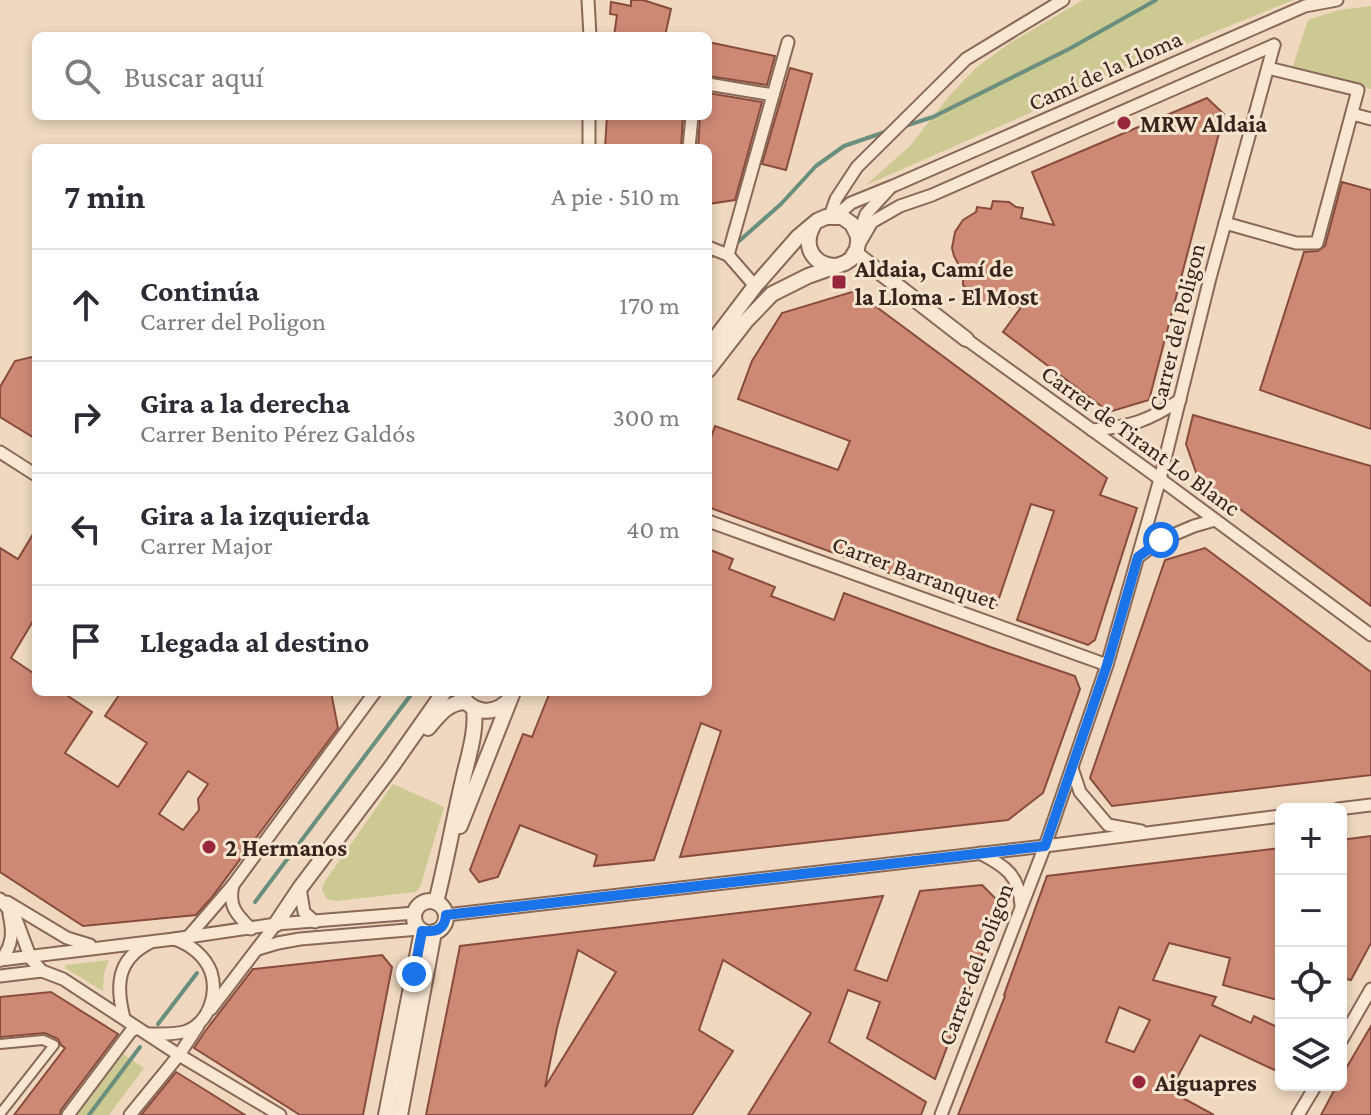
<!DOCTYPE html>
<html lang="es">
<meta charset="utf-8">
<style>
body{margin:0;font-family:"Crimson Pro",serif;background:#f7f7f7;color:#2b2b33}
.controls{position:absolute;right:24px;bottom:24px;display:grid;overflow:hidden;border-radius:12px;box-shadow:0 4px 12px #0003}
.controls button{width:72px;height:72px;display:grid;place-items:center;padding:0;border:0;border-bottom:2px solid #e1e1e2;background:#fff;color:#2b2b33;font:40px sans-serif}
.stop{position:absolute;width:24px;height:24px;margin:-18px;border:6px solid #1a73e8;border-radius:50%;background:#fff}
.stop.end{background:#1a73e8;border-color:#fff;box-shadow:0 2px 8px #0008}
.list{margin:0;padding:0;list-style:none}
h2{display:flex;justify-content:space-between;align-items:center;height:104px;margin:0;padding:0 32px;font-size:34px}
h2 small{font-size:26px;font-weight:400;color:#7c7c81}
.list li{display:grid;grid-template-columns:52px 1fr auto;gap:24px;align-items:center;box-sizing:border-box;height:112px;padding:0 32px;border-top:2px solid #e1e1e2}
.list b{display:block;font-size:30px;white-space:nowrap}
.list p{margin:0;font-size:26px;white-space:nowrap;color:#7c7c81}
.list em{font-size:26px;font-style:normal;color:#7c7c81}
.icon{flex:none;width:44px;height:44px;fill:none;stroke:currentColor;stroke-width:2;stroke-linecap:round;stroke-linejoin:round}
.map{position:relative;flex:none;width:1371px;height:1115px;overflow:hidden}
.search{position:absolute;background:#fff;box-shadow:0 4px 12px #0003;left:32px;top:32px;width:680px;height:88px;display:flex;align-items:center;gap:20px;box-sizing:border-box;padding:0 28px;border-radius:12px;color:#7c7c81;font-size:30px}
.panel{position:absolute;background:#fff;box-shadow:0 4px 12px #0003;left:32px;top:144px;width:680px;height:552px;border-radius:12px}
.map>svg:first-child{display:block}
.green{fill:#cdc993}
.lines{fill:none;stroke-linecap:round;stroke-linejoin:round}
.stream{stroke:#6a8f7e;stroke-width:4}
.building{fill:#ce8974;stroke:#884c3c;stroke-width:2;fill-rule:evenodd}
.pedestrian-casing{stroke:#886857;stroke-width:12}
.minor-casing{stroke:#886857;stroke-width:15}
.tertiary-casing{stroke:#886857;stroke-width:18}
.pedestrian{stroke:#fae7d3;stroke-width:8}
.minor{stroke:#fae7d3;stroke-width:11}
.tertiary{stroke:#fae7d3;stroke-width:14}
.route{stroke:#1a73e8;stroke-width:10}
.poi-dot{fill:#98263c;stroke:#f6e4cf;stroke-width:3}
.labels{text-anchor:middle;dominant-baseline:central;stroke-width:6;stroke-linejoin:round;paint-order:stroke}
.street-label{font-size:24px;fill:#37241c;stroke:#f6e4cf}
.poi-label{font-size:24px;font-weight:bold;fill:#37241c;stroke:#f6e4cf;text-anchor:start}
</style>
<div class="map">
<svg width="1371" height="1115" viewBox="0 0 1371 1115">
<rect width="100%" height="100%" fill="#efd8bf"/>
<g class="green">
<path d="M1083 0H1294L1214 32 866 185 910 146 950 95 977 67 1010 43Z"/>
<path d="M1371 6V89L1295 73 1293 66 1308 20 1339 10Z"/>
<path d="M393 784 444 807 420 887 416 892 336 901 327 899 322 890 325 881Z"/>
<path d="M109 960 104 973 103 991 65 968 66 965Z"/>
<path d="M122 1053 144 1068 109 1115H75Z"/>
</g>
<g class="lines">
<g class="stream">
<path d="M905 126 933 117 1069 49 1156 0"/>
<path d="M738 242 781 204 816 166 844 146 885 132"/>
<path d="M708 258 712 256"/>
<path d="M255 902 413 692"/>
<path d="M158 1024 197 973"/>
<path d="M89 1115 140 1047"/>
</g>
</g>
<g class="building">
<path d="M631 0H643L671 9 665 36H614L617 15 610 14 611 2 631 6Z"/>
<path d="M708 42 775 56 767 85 708 76Z"/>
<path d="M790 68 812 74 786 170 762 164Z"/>
<path d="M708 93 762 102 735 200 708 204V148H698L700 116H708Z"/>
<path d="M1207 98 1224 114 1149 400 1109 412 1003 332 1022 306 992 307 969 301 971 294 963 285V278H961L962 271 954 256 952 248 955 232 963 220 976 212 977 207 991 209 993 201 1009 202 1016 207 1023 208 1021 218 1054 225 1032 172Z"/>
<path d="M607 116H683L681 148H605Z"/>
<path d="M1342 182 1371 190V429L1260 390 1304 252 1318 251 1325 246Z"/>
<path d="M855 291 1107 478 1100 495 1137 508 1095 640 1088 645 1017 620 1054 511 1031 504 996 607 908 580 708 507V446L715 426 838 470 850 441 738 399 752 361 782 313Z"/>
<path d="M36 356V439L0 417V387L15 361Z"/>
<path d="M1193 415 1371 466V606L1198 478 1186 444Z"/>
<path d="M36 529V616L11 658 36 675V692H62L92 712 65 753 118 787 147 743 105 716 121 692H331L338 728 212 897 196 915 83 926 0 872V548L18 559ZM188 771 208 784 198 799 199 810 183 830 159 814Z"/>
<path d="M1205 548 1371 672V775L1112 806 1090 778 1165 560Z"/>
<path d="M708 549 733 559 729 569 775 587 771 596 834 620 844 593 990 647 1075 676 1080 689 1043 793 1008 820 680 857 721 731 701 723 654 860 594 866 597 855 520 825 498 877 479 882 470 870 491 814 523 734 532 737 550 692H708Z"/>
<path d="M1371 836V943L1351 980 1341 978V840Z"/>
<path d="M1281 848V1001L1223 985 1230 958 1169 943 1153 980 1216 997 1212 1005 1251 1023 1254 1016 1281 1029V1073L1200 1035 1170 1091 1214 1115H958L1005 996 1004 995 1047 876ZM1119 1007 1150 1020 1134 1052 1106 1042Z"/>
<path d="M982 885 1001 904 935 1079 867 1038 880 1002 848 990 829 1042 926 1102 921 1115H748L811 1013 723 960 699 1030 733 1051 692 1115H426L460 946 883 896 855 970 887 981 920 891ZM578 950 616 972 545 1087 557 1028Z"/>
<path d="M382 955 392 967 363 1115H300L194 1048 206 1030 253 969Z"/>
<path d="M51 992 118 1034 61 1110 60 1115H14L65 1048 61 1045 58 1039 45 1033 0 1037V997Z"/>
<path d="M1371 1026V1115H1321L1337 1085H1341V1077Z"/>
<path d="M176 1072 202 1088 245 1115H141Z"/>
</g>
<g class="lines">
<defs>
<path id="pedestrian" d="M0 1044 43 1040 54 1045 0 1114"/>
<g id="minor">
<path d="M588 0 590 36"/>
<path d="M708 84 773 95"/>
<path d="M1352 114 1371 119"/>
<path d="M589 116V148"/>
<path d="M689 148 692 116"/>
<path d="M830 216 836 199 857 167 966 59 1063 0"/>
<path d="M836 216 851 203 893 186 1305 6 1337 0"/>
<path d="M1225 223 1296 243H1317L1358 90 1268 68"/>
<path d="M858 236 866 214 889 189"/>
<path d="M858 246 872 222 900 206 932 195 1274 45"/>
<path d="M708 247 728 255 755 286"/>
<path d="M728 255 788 42"/>
<path d="M966 339 1160 479 1371 635"/>
<path d="M1092 430C1130 427 1148 421 1180 400"/>
<path d="M0 452 36 475"/>
<path d="M708 521 1107 665"/>
<path d="M1138 557 1161 540 1194 526 1215 520"/>
<path d="M1072 768 1080 792 1108 825 1141 831"/>
<path d="M1338 809 1371 805"/>
<path d="M980 853C1005 866 1019 875 1021 905"/>
<path d="M233 885C228 906 236 914 251 929"/>
<path d="M300 888 304 912 315 922"/>
<path d="M0 899 16 919 31 959 42 971 63 979 179 1055 280 1115"/>
<path d="M7 902 67 938 90 945"/>
<path d="M446 915 1045 846 1281 816"/>
<path d="M189 936 233 885 375 692"/>
<path d="M258 949 278 943 300 939 419 929"/>
<path d="M0 960 174 939 276 924 415 913"/>
<path d="M1 960C13 945 13 932 9 914"/>
<path d="M0 976 42 971"/>
<path d="M211 1009 276 924"/>
<path d="M124 1018C116 987 116 960 149 943"/>
<path d="M149 1034C162 1034 175 1035 187 1031 209 1022 218 994 211 972 205 956 190 944 174 939"/>
<path d="M1341 1041 1371 989"/>
<path d="M68 1115 131 1031 137 1028"/>
<path d="M130 1115 179 1055 198 1026"/>
<path d="M941 1115 1045 846 1107 665 1160 479 1210 278 1274 45"/>
<path d="M1298 1115 1316 1085"/>
</g>
<g id="tertiary">
<path d="M813 226C802 246 813 266 837 266"/>
<path d="M855 253 966 339"/>
<path d="M708 348 755 286 798 237 817 221 826 217H842L852 224 858 236V242L857 249 851 259 845 263 808 276 772 294 746 321 708 370"/>
<path d="M460 692C470 714 494 717 510 699"/>
<path d="M428 728C439 715 447 703 465 702"/>
<path d="M460 826 513 692"/>
<circle cx="430" cy="917" r="16"/>
<path d="M436 902C446 863 453 823 462 784 467 760 477 733 474 709"/>
<path d="M276 924 300 888 392 766 444 692"/>
<path d="M386 1115 422 931"/>
<path d="M400 1115 434 932"/>
</g>
</defs>
<use href="#pedestrian" class="pedestrian-casing"/>
<use href="#minor" class="minor-casing"/>
<use href="#tertiary" class="tertiary-casing"/>
<use href="#pedestrian" class="pedestrian"/>
<use href="#minor" class="minor"/>
<use href="#tertiary" class="tertiary"/>
</g>
<g class="lines">
<path class="route" d="M414 974 422 931C436 932 445 930 446 915L1045 846 1107 665 1138 557 1161 540"/>
</g>
<g class="poi-dot">
<circle cx="1124" cy="123" r="8"/>
<rect x="831" y="274" width="16" height="16" rx="4"/>
<circle cx="209" cy="847" r="8"/>
<circle cx="1139" cy="1082" r="8"/>
</g>
<g class="labels">
<g class="street-label">
<text transform="translate(1105 70) rotate(-24)">Camí de la Lloma</text>
<text transform="translate(1176 327) rotate(-76)">Carrer del Poligon</text>
<text transform="translate(1141 440) rotate(36)">Carrer de Tirant Lo Blanc</text>
<text transform="translate(915 572) rotate(20)">Carrer Barranquet</text>
<text transform="translate(975 964) rotate(-69)">Carrer del Poligon</text>
</g>
<g class="poi-label">
<text x="1140" y="123">MRW Aldaia</text>
<text x="855" y="268">Aldaia, Camí de<tspan x="855" dy="28">la Lloma - El Most</tspan></text>
<text x="225" y="847">2 Hermanos</text>
<text x="1155" y="1082">Aiguapres</text>
</g>
</g>
</svg>
<div class="controls">
<button>+</button>
<button>−</button>
<button><svg class="icon" aria-label="locate" viewBox="0 0 24 24"><circle cx="12" cy="12" r="6"/><path d="M12 2v4M12 18v4M2 12h4M18 12h4"/></svg></button>
<button><svg class="icon" aria-label="layers" viewBox="0 0 24 24"><path d="M12 4l9 5-9 5-9-5zM3 14l9 5 9-5"/></svg></button>
</div>
<div class="stop" style="left:1161px;top:540px"></div>
<div class="stop end" style="left:414px;top:974px"></div>
<div class="search"><svg class="icon" aria-label="search" viewBox="0 0 24 24"><circle cx="10" cy="10" r="6"/><path d="M15 15l6 6"/></svg>Buscar aquí</div>
<section class="panel">
<h2>7 min<small>A pie · 510 m</small></h2>
<ul class="list">
<li><svg class="icon" aria-label="ahead" viewBox="0 0 24 24"><path d="M12 20V5M6 11l6-6 6 6"/></svg><div><b>Continúa</b><p>Carrer del Poligon</p></div><em>170 m</em></li>
<li><svg class="icon" aria-label="right" viewBox="0 0 24 24"><path d="M7 20v-9h11M14 6l5 5-5 5"/></svg><div><b>Gira a la derecha</b><p>Carrer Benito Pérez Galdós</p></div><em>300 m</em></li>
<li><svg class="icon" aria-label="left" viewBox="0 0 24 24"><path d="M17 20v-9H6M10 6l-5 5 5 5"/></svg><div><b>Gira a la izquierda</b><p>Carrer Major</p></div><em>40 m</em></li>
<li><svg class="icon" aria-label="arrive" viewBox="0 0 24 24"><path d="M6 21V4h12l-3 4 3 4H6"/></svg><div><b>Llegada al destino</b></div></li>
</ul>
</section>
</div>
